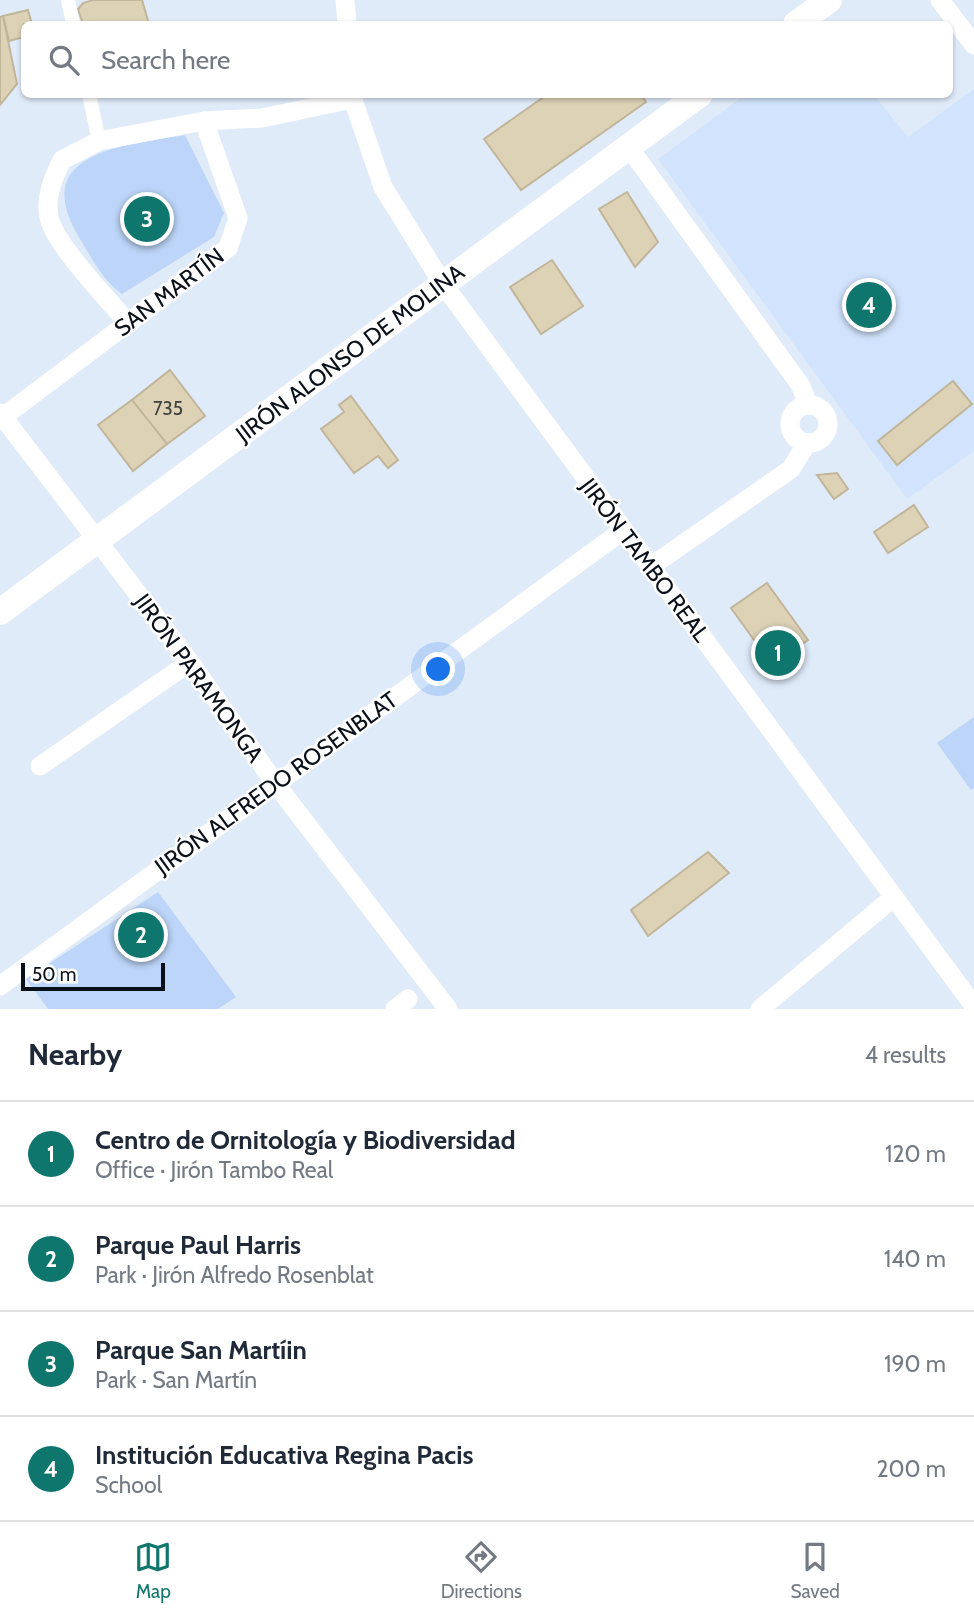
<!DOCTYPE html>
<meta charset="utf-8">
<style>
body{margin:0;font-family:Cabin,sans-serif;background:#f6f6f7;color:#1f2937}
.scale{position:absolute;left:21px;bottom:18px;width:144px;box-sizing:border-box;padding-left:7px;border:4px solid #0a1019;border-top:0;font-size:19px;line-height:24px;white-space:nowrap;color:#0a1019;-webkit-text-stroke:5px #fff;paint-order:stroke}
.you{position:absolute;left:439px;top:670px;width:24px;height:24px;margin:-18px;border:5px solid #fff;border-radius:50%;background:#1a73e8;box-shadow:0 0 0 10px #1a73e833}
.badge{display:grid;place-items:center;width:46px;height:46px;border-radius:50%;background:#0f766e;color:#fff;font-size:23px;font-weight:700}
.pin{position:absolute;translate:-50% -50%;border:4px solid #fff;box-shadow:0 2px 7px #0006}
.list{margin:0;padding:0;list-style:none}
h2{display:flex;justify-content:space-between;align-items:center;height:91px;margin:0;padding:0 28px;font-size:30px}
h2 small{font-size:23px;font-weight:400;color:#747a83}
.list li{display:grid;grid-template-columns:46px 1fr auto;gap:21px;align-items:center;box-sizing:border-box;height:105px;padding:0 28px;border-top:2px solid #e0e1e3}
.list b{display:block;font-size:26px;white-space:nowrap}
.list p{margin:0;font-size:23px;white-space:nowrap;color:#747a83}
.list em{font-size:23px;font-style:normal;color:#747a83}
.icon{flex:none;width:38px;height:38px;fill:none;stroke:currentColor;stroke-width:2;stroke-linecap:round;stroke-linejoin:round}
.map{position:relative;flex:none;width:974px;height:1009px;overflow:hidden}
.search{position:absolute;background:#fff;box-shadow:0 2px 5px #0004;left:21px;right:21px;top:21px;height:77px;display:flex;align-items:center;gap:18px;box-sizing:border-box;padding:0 24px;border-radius:10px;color:#747a83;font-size:26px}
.sheet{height:511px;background:#fff}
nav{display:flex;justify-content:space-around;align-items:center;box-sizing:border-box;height:98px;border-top:2px solid #e0e1e3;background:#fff;font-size:19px;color:#747a83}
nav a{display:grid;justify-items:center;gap:4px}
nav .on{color:#0f766e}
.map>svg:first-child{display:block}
.built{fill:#d2e4fd}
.green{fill:#bcd5f8}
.building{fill:#ddd2b6;stroke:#c1b59a;stroke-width:2}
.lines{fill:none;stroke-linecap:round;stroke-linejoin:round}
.pedestrian{stroke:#fff;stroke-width:14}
.minor{stroke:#fff;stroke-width:19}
.secondary{stroke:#fff;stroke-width:26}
.labels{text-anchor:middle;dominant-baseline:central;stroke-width:5;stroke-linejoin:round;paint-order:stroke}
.number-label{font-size:19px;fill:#3f4040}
.street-label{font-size:23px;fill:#0a1019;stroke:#fff}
</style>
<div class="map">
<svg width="974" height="1009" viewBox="0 0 974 1009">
<rect width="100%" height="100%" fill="#e0ebfa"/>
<path class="built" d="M974 89V451L907 499 658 159 745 95H874L908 137Z"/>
<g class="green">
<path d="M185 135 224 213 214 237 122 294C103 281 92 258 80 239 26 152 125 145 185 135Z"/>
<path d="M974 717V788L971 790 937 743Z"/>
<path d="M158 892 236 997 218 1009H48L26 979Z"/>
</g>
<g class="building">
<path d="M93 0H142L149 24H83L78 9 83 3Z"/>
<path d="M28 10 32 24H24V37L9 41 3 16Z"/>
<path d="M3 16 17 84 0 105V17Z"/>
<path d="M548 94H641L646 102 521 190 484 139Z"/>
<path d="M627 192 658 242 635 267 599 209Z"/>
<path d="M552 260 583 306 541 334 510 287Z"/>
<path d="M170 370 205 416 167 444 132 400Z"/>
<path d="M953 381 972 404 897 465 878 441Z"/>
<path d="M351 396 398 460 388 468 378 456 354 473 321 429 344 412 339 405Z"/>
<path d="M132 400 167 444 133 471 98 425Z"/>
<path d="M837 473 848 489 834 499 817 475Z"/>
<path d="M914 505 928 527 888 553 874 532Z"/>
<path d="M767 583 808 640 772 665 731 608Z"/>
<path d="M708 852 729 873 648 936 631 910Z"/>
</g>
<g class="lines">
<g class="pedestrian">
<path d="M68 0 73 24"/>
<path d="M89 94 99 141"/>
</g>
<g class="minor">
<path d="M345 0 347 24"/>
<path d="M940 0 974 45"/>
<path d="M351 94 383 187 443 284 974 1006"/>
<path d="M628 146 801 386 808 405"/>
<path d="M128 323C109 300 54 244 49 217 45 197 53 178 62 160L99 141 204 121 262 118 352 99"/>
<circle cx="809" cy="424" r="19"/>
<path d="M0 413 190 662 275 783 448 1009"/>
<path d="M3 417 228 248 238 218 204 121"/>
<path d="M650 567 791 469 807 443"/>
<path d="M40 766 190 662"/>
<path d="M0 986 622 531"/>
<path d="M395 1009 408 999"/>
<path d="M760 1009 894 897"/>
</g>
<g class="secondary">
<path d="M796 24 829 0"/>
<path d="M0 612 700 94"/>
</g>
</g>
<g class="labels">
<g class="number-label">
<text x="168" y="408">735</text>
</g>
<g class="street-label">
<text transform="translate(169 292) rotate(-37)">SAN MARTÍN</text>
<text transform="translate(350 353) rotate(-37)">JIRÓN ALONSO DE MOLINA</text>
<text transform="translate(645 560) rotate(53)">JIRÓN TAMBO REAL</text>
<text transform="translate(199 678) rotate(54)">JIRÓN PARAMONGA</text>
<text transform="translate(276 783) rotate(-36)">JIRÓN ALFREDO ROSENBLAT</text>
</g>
</g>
</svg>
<div class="scale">50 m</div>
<div class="you"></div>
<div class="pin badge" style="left:778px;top:653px">1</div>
<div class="pin badge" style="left:141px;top:935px">2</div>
<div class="pin badge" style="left:147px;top:219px">3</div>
<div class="pin badge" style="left:869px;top:305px">4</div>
<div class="search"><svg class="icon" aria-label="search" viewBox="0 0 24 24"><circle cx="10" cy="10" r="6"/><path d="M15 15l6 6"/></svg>Search here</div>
</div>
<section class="sheet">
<h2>Nearby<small>4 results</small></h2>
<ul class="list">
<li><span class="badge">1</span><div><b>Centro de Ornitología y Biodiversidad</b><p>Office · Jirón Tambo Real</p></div><em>120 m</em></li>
<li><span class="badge">2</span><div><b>Parque Paul Harris</b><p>Park · Jirón Alfredo Rosenblat</p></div><em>140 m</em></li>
<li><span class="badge">3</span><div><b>Parque San Martíin</b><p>Park · San Martín</p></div><em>190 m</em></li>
<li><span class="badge">4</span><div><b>Institución Educativa Regina Pacis</b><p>School</p></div><em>200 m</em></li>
</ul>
</section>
<nav>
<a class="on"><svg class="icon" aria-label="map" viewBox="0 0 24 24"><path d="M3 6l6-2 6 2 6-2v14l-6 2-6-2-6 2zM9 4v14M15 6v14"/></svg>Map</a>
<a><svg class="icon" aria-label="directions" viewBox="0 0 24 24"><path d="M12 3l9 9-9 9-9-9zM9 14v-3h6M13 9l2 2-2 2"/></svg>Directions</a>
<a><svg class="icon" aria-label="saved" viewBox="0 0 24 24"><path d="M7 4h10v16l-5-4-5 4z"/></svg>Saved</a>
</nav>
